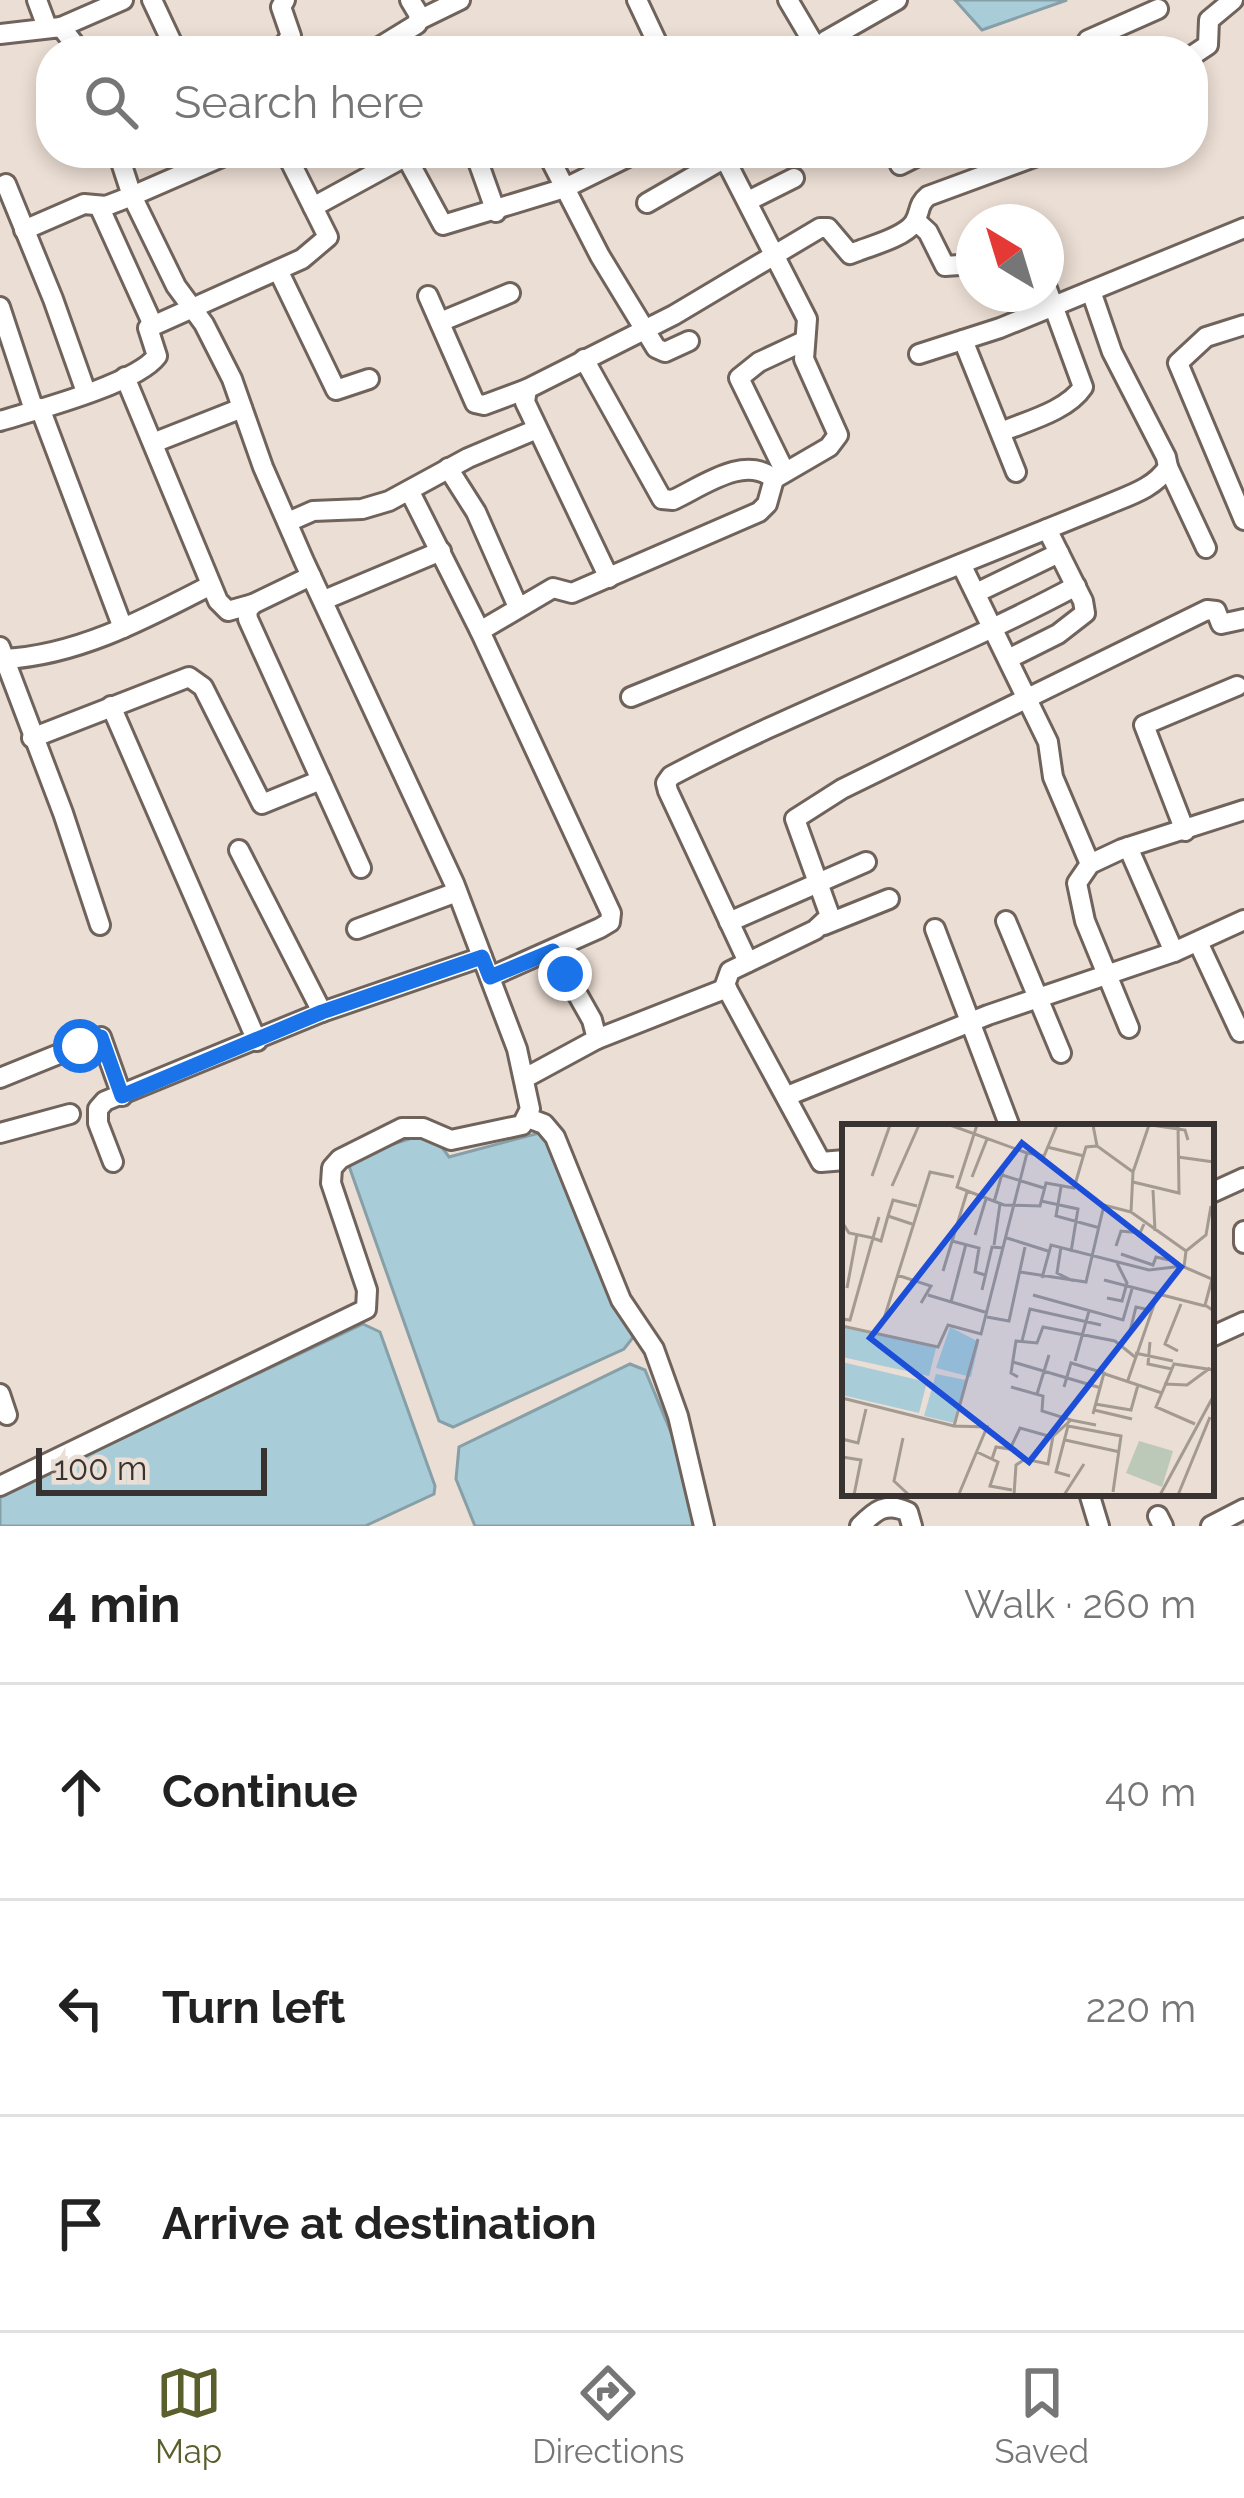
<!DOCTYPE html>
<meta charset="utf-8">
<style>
body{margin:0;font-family:Raleway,sans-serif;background:#f2f2f2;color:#222}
.compass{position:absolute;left:956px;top:204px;width:108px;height:108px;border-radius:50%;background:#fff;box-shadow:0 6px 18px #0003;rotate:322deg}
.scale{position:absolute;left:36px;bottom:30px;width:231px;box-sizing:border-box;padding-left:12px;border:6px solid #383330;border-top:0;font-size:33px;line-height:42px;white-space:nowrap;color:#383330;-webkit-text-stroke:9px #ebded4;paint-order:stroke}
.stop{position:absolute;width:36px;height:36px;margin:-27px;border:9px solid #1a73e8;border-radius:50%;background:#fff}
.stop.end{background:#1a73e8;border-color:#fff;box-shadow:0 3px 12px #0008}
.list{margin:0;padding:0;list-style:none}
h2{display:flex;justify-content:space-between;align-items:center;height:156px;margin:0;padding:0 48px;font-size:51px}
h2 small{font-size:39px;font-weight:400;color:#767676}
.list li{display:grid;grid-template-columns:78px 1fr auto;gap:36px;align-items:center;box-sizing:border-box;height:216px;padding:0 48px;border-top:3px solid #e0e0e0}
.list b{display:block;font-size:45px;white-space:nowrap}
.list em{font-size:39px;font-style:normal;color:#767676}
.icon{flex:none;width:66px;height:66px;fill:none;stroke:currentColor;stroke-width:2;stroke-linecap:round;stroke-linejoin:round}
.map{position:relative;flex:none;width:1244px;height:1526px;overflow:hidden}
.search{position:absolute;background:#fff;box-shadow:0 6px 18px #0003;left:36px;right:36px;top:36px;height:132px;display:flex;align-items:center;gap:30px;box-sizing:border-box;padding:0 42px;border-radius:48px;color:#767676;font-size:45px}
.sheet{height:804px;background:#fff}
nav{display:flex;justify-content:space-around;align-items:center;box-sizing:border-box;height:168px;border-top:3px solid #e0e0e0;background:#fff;font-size:33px;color:#767676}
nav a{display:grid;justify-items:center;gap:6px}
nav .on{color:#5b5f2c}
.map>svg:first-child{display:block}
.water{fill:#a9cdd8;stroke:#879fa6;stroke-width:3}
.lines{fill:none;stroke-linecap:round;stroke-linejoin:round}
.minor-casing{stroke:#6f635b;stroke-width:24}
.minor{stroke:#fff;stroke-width:18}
.route{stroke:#1a73e8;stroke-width:15}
.inset-road{fill:none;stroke:#a39a92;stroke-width:3}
.view{fill:#1d4ed8;fill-opacity:0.15;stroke:#1d4ed8;stroke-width:6}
.inset-edge{fill:none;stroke:#383330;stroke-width:6}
</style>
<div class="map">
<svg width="1244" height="1526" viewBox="0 0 1244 1526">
<rect width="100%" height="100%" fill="#ebded4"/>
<g class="water">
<path d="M955 0H1067L982 30Z"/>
<path d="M431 1132 449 1157 543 1132 638 1331 624 1349 453 1427 439 1421 349 1166 387 1146Z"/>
<path d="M363 1324 380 1332 435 1486 434 1494 365 1526H0V1495Z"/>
<path d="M630 1364 645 1370 710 1526H475L456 1479 459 1447Z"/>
</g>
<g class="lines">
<defs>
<g id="minor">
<path d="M37 0 47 27"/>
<path d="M152 0 176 51"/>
<path d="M637 0 661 51"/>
<path d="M788 0 817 49"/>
<path d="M419 20 460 0"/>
<path d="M61 27 123 0"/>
<path d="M0 34 61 27 80 51"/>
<path d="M279 51 291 36 281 7 285 0"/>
<path d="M373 51 417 24 419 15 410 0"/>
<path d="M815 51 827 40 897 0"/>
<path d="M1082 51 1088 40 1158 9"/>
<path d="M1193 55 1208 45 1209 20 1233 0"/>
<path d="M404 153 443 225 565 188 636 153"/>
<path d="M475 153 496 212"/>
<path d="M547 153 600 256 656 348 665 352 689 341"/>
<path d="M900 165 924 153"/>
<path d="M6 184 53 299 86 392"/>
<path d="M748 201 794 178"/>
<path d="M647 203 725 158"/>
<path d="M99 206 153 325"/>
<path d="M313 207 412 153"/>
<path d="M916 221 928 232 945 266 974 264"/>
<path d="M24 230 84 204 106 206 132 196 231 153"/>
<path d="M278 270 336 390 369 379"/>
<path d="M428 296 475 403 484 405 527 389"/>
<path d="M0 307 34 410"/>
<path d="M440 322 510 293"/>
<path d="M1244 325 1206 337 1178 363 1244 520"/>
<path d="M963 340 1016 472"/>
<path d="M919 354 1000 328 1244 228"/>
<path d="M584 359 662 499 673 500C703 486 745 454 774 479"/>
<path d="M125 377 218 601 228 611 253 604"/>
<path d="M40 408 123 628"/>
<path d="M0 421C36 410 136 384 157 356L148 328 302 259 328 237 286 153"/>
<path d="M1001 432C1027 421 1067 411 1083 387L1046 286"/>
<path d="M153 443 242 408"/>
<path d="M1168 467 1206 548"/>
<path d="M448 468 476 512 518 607"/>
<path d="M785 472 739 378 759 362 804 341"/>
<path d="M410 492 480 631 611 913 610 922 600 928 490 977"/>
<path d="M288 522 313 511 362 509 389 501 468 458 537 429"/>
<path d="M961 564 1048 742 1053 777 1090 864"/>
<path d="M311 576 253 604 247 611 248 619 361 868"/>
<path d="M609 578 525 402 527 389 674 315 820 228H828L850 254 858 251C874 245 904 237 914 223 921 212 917 205 928 196L1045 153"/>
<path d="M976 593 1059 553"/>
<path d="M324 600 441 551"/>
<path d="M480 631 553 588 572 593 759 512 767 504 774 479 829 447 838 435 804 359 807 319 722 153"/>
<path d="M0 647 63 813 100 925"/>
<path d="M5 659C79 655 147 618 211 585"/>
<path d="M1008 659 1058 634 1085 613 1083 601 1047 529"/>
<path d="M631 697 1104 506C1127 496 1154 489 1168 467L1166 457 1112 352 1091 291"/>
<path d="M111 706 257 1041"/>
<path d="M32 738 189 677 203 687 262 804 321 780"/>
<path d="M1185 831 1144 725 1237 686"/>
<path d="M1128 847 1174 952"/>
<path d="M239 850 322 1012"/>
<path d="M1006 921 1061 1053"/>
<path d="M729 922 866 862"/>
<path d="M824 925 889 899"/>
<path d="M357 929 457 892"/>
<path d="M935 929 1010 1127"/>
<path d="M1198 942 1240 1032"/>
<path d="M748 962 668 791 666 783 671 776C803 706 944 657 1076 586"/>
<path d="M1129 1028 1085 921 1077 883 1090 864 1122 849 1244 810"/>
<path d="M597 1039 727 988"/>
<path d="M0 1078 101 1037 122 1096"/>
<path d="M525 1078 597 1039 592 1020 553 951"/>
<path d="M787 1096 988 1015 1174 952 1244 920"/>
<path d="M528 1118 544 1124 555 1137 621 1300 654 1349 678 1416 704 1526"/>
<path d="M0 1133 70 1114"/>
<path d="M845 1160 821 1162 725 985 730 971 815 930 830 916 795 819 842 789 1207 610 1216 611 1221 624 1244 619"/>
<path d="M113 1162 98 1123V1109L105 1101 322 1012 482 957"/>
<path d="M1211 1193 1244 1178"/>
<path d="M1244 1231V1243"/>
<path d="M1211 1337 1244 1322"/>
<path d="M0 1394 7 1415"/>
<path d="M0 1486 366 1309 367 1290 331 1183 332 1168 340 1159 402 1128H423L451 1140 522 1125 530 1109 517 1049 454 883 304 561 263 467 232 379 204 324 176 286 132 196 118 153"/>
<path d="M1089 1493 1099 1526"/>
<path d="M1158 1516 1163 1526"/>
<path d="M860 1526C875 1511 886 1501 908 1512L912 1526"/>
<path d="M1211 1526 1244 1509"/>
</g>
</defs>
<use href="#minor" class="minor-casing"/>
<use href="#minor" class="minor"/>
</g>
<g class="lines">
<path class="route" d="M80 1046 101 1037 122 1096 322 1012 482 957 490 977 553 951 565 974"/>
</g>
<g transform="translate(842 1124)">
<rect width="372" height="372" fill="#ebded4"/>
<path d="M297 317 331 327 320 363 284 349Z" fill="#bcc9b8"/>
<path d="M0 203 94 224 87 252 0 233ZM108 203 137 218 129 253 94 244ZM0 238 85 258 77 289 0 271ZM94 250 124 256 112 299 82 292Z" fill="#a9cdd8"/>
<path class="inset-road" d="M135 1 115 63 162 81 198 82 204 59 232 64 244 23 255 22M251 1 255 22 291 48 289 88 344 127 342 143 370 155 363 181 372 187M309 1 343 6 346 16M205 23 242 32M185 29 202 32 215 1M336 33 372 38M291 48 307 1M160 51 202 64M30 52 48 1M130 53 145 15M291 58 337 69 336 1M50 62 77 1M219 63 214 92 258 104M311 66 313 107M199 77 236 85 229 128M152 78 162 43M46 92 51 76 75 82M0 98 7 109 31 114 37 93M133 111 144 75M165 114 206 127M110 117 137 124 133 148 143 151M152 121 158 80M274 122 279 107 298 109 302 100M219 123 215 149 231 157M344 127 364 111 369 82M279 130 311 141 314 133 327 136M101 147 125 68M178 148 244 158 262 81 289 88M55 151 89 162 79 179M200 154 209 121 307 146 341 142M262 156 363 182M5 164 15 110M140 166 150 123 162 124M86 171 146 189M191 171 281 196 290 165M265 174 280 177 285 159 275 139M109 178 124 120M145 193 167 197 183 123M0 195 8 196 31 114 39 117 46 92 70 100M40 201 88 48 112 53M0 202 96 223 106 201 139 210 185 29 108 1M287 211 294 183 308 186M180 217 188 185 259 201M308 218 306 240 330 245M336 227 323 220 339 180M293 229 331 237M233 237 247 187M171 238 259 264M263 250 320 269M176 253 169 249 174 217 195 219 201 203 273 217 293 233M286 256 315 172M322 260 345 261 368 244M169 263 201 272 200 287 229 296M222 263 229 239 262 249 251 290M195 270 207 231M0 274 112 302M253 280 289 286 296 261M252 286 290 295M353 300 314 283 332 240 372 246M61 314 52 357 66 370M0 315 16 319 24 285M223 316 278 328M135 328 156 338 148 362 170 366M0 333 19 336 12 371M150 335 154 323 168 325 178 304 210 313 229 296 254 301M228 352 214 348 226 302 279 312 271 368M117 370 145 303 112 302 136 215M55 371H155M172 371 174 341 183 335 206 340 211 312M222 371 242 340M249 371H304M318 371 372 271M336 371 368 293"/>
<path class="view" d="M180 19 339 143 187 338 28 214Z"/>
<rect width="372" height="372" class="inset-edge"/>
</g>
</svg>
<svg class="compass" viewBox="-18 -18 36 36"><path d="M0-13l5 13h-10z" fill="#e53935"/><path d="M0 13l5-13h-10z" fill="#767676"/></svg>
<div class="scale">100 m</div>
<div class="stop" style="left:80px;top:1046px"></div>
<div class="stop end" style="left:565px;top:974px"></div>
<div class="search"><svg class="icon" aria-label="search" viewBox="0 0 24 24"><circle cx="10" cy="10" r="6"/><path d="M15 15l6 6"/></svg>Search here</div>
</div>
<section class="sheet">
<h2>4 min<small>Walk · 260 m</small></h2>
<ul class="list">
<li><svg class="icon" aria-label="ahead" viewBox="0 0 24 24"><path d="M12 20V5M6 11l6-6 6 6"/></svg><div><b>Continue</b></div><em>40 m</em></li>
<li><svg class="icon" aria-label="left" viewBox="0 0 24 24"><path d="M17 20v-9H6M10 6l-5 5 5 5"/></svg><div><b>Turn left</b></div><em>220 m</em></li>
<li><svg class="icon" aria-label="arrive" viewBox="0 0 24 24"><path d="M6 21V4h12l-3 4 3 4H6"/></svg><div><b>Arrive at destination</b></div></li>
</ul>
</section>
<nav>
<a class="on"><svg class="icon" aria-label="map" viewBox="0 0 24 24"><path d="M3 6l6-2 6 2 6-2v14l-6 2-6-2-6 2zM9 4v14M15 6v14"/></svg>Map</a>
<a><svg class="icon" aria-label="directions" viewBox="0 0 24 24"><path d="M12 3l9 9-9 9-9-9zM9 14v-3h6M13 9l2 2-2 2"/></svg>Directions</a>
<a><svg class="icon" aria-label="saved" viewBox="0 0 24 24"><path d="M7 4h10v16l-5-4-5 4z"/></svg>Saved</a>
</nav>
